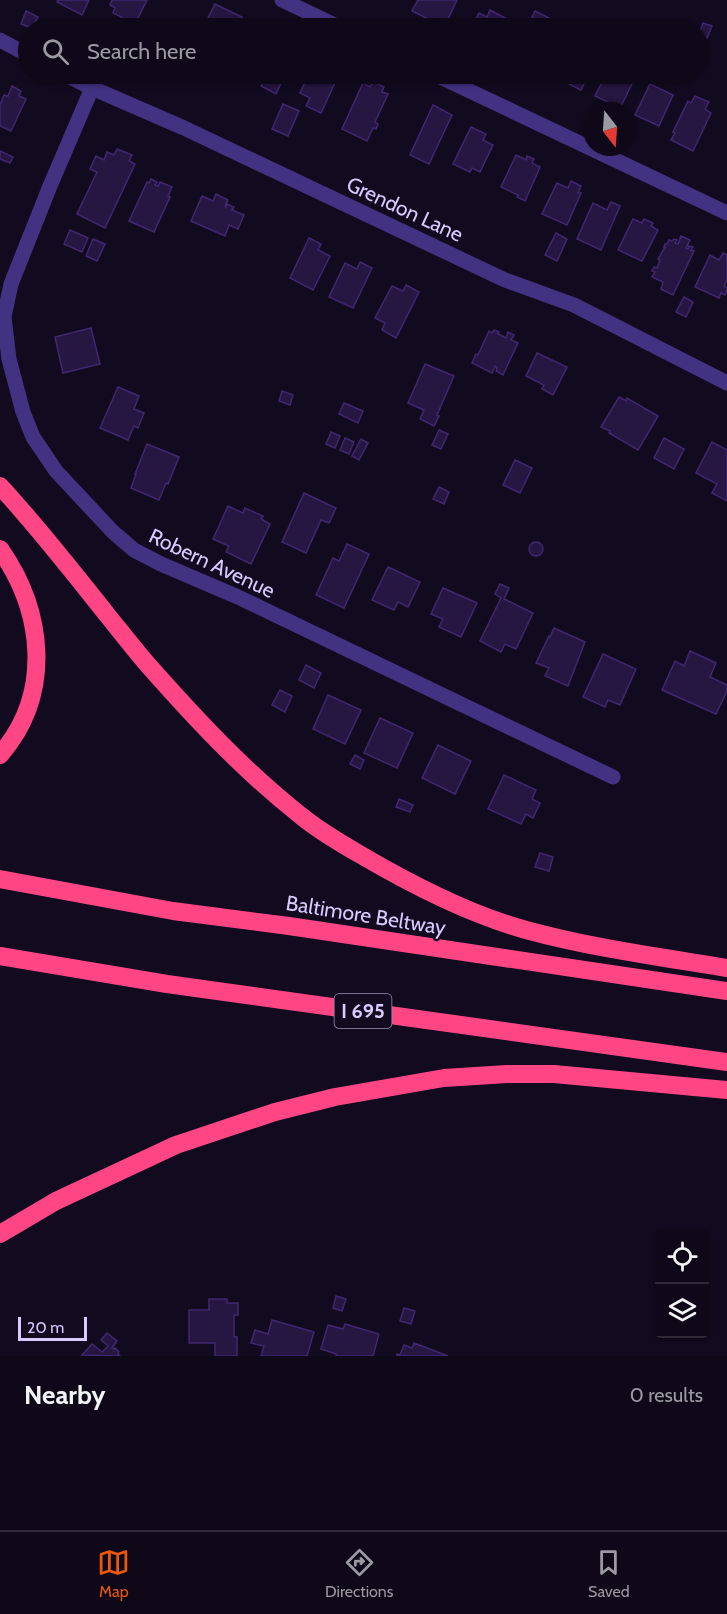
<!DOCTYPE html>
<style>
body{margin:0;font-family:Cabin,sans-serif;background:#171121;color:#f1f3f6}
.controls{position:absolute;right:18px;bottom:18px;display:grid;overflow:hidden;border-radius:6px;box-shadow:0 2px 4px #0004}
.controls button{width:54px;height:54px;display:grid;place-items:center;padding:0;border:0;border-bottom:2px solid #2e2937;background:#0e0818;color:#f1f3f6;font:30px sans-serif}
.compass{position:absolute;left:583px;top:102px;width:54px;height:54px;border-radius:50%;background:#0e0818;box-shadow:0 2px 4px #0004;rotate:163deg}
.scale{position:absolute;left:18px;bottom:15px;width:69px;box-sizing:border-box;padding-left:6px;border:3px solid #d8cbff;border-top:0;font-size:16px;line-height:21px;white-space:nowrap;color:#d8cbff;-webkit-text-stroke:4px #120b20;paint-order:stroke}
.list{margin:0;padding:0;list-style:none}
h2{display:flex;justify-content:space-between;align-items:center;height:78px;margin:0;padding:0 24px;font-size:26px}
h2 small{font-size:20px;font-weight:400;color:#9b9aa2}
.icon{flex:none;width:33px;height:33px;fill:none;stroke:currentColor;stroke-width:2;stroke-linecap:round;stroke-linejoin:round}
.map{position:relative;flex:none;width:727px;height:1356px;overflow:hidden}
.search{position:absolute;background:#0e0818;box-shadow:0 2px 4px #0004;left:18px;right:18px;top:18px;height:66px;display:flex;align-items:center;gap:15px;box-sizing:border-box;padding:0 21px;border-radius:33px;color:#9b9aa2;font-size:22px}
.sheet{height:174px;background:#0e0818}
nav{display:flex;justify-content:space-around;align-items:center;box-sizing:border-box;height:84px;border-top:2px solid #2e2937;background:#0e0818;font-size:16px;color:#9b9aa2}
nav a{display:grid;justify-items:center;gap:3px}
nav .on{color:#ea580c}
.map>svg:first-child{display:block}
.building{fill:#261642;stroke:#402770;stroke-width:1.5}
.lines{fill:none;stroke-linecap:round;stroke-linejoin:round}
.minor{stroke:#423382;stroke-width:15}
.highway{stroke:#ff4684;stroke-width:18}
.labels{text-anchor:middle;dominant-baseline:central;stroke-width:4.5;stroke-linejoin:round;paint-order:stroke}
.shield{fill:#120b20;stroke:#9d91bc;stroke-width:1.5}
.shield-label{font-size:20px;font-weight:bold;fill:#d8cbff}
.street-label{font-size:21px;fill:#d8cbff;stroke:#120b20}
</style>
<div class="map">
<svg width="727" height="1356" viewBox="0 0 727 1356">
<rect width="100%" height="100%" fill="#120b20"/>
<g class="building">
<path d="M58 0H89L82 15 57 2Z"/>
<path d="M112 0H147L135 24 113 13 115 8 110 5Z"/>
<path d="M418 0H457L444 27 412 11Z"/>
<path d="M215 4 242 17 236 28H203Z"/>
<path d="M490 10 507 19 503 28H472L479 13 487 17Z"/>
<path d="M26 11 38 17 32 28 21 24Z"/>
<path d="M535 11 559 23 556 28H527Z"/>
<path d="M703 23 712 26 707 38 699 35Z"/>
<path d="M256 74H285L276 94 261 86 264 81 255 76Z"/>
<path d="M309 74H339L321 113 306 106 310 98 300 93Z"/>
<path d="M559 74H589L581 90 557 78Z"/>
<path d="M606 74H625L635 78 620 108 595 96Z"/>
<path d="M373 82 384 87 382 92 388 94 375 122 378 124 376 129 373 128 367 141 342 129 363 83 370 87Z"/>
<path d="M650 84 673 95 659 126 635 115Z"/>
<path d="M12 86 21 91 19 96 26 99 11 131 0 126V105L4 95 8 96Z"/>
<path d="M695 96 709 102 705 109 711 113 693 151 671 140 675 133 673 132 688 101 691 103Z"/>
<path d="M283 104 299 111 288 136 272 129Z"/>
<path d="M433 105 452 115 429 164 410 155Z"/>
<path d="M471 127 486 134 483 140 493 145 480 172 472 168 470 172 453 164Z"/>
<path d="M117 149 132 155 129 161 135 164 105 228 77 214 97 172 90 169 96 156 104 160 107 152 114 155Z"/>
<path d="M0 151 13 157 10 163 0 159Z"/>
<path d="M516 155 526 160 527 156 534 159 532 163 540 167 525 201 517 197 518 195 501 187Z"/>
<path d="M151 179 157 182 155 185 158 186 160 182 172 187 168 196 170 197 154 232 129 221 147 182 149 183Z"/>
<path d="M571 181 581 186 578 193H581L567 225 542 214 557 183 568 188Z"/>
<path d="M216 194 228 200 225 206 226 207 227 204 234 207 232 210 244 215 238 229 229 225 225 236 191 221 202 196 213 201Z"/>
<path d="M611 202 620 206 601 250 577 239 593 203 607 210Z"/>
<path d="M633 219 642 223 644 219 653 223 651 226 658 230 642 261 618 250Z"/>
<path d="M70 230 88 238 82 252 64 244Z"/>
<path d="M556 233 567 239 557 261 545 255Z"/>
<path d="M681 236 690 240 686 248 688 249 689 246 693 247 691 250 694 251 673 295 661 289 663 282 652 277 655 272 652 271 654 267 657 268 660 260 658 259 665 247H664L665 244H667L669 240 672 241 674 239 677 240 675 243 678 244Z"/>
<path d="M309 238 321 244 318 250 330 256 313 290 290 278Z"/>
<path d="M93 239 105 244 97 261 86 256Z"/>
<path d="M723 253 727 255V280L724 286 727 288V291L725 295 721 293 719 298 695 287 710 255 719 260Z"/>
<path d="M360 262 372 268 353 308 329 297 345 263 357 269Z"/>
<path d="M406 285 419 292 396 338 382 330 385 323 375 318 392 286 403 291Z"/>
<path d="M684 297 693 302 686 317 676 312Z"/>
<path d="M91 328 100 364 63 373 55 337Z"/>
<path d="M494 330 499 332 498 334 506 338 508 332 514 335 511 340 518 343 503 375 496 371 497 368 495 366 492 373 472 363 476 354 478 355 489 331 492 333Z"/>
<path d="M537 353 567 367 553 395 542 389 544 385 526 376Z"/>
<path d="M425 364 454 376 437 415 439 416 434 426 420 419 424 410 408 403Z"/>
<path d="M118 387 139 396 134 409 144 413 138 428 134 426 128 440 100 428Z"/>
<path d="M282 391 293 395 290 405 279 401Z"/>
<path d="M619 397 626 401 627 398 658 416 638 450 609 433 610 431 601 427Z"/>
<path d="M344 403 363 411 358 423 339 414Z"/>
<path d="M439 430 448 434 441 449 432 445Z"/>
<path d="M331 432 340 436 335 448 326 444Z"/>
<path d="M345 438 354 442 349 454 340 450Z"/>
<path d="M664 438 684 449 674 469 654 458Z"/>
<path d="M361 439 368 443 359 460 352 456Z"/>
<path d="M712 442 727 450V501L712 493 717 484 696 473Z"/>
<path d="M147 444 179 457 168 484 166 483 159 500 131 488 136 474H135Z"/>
<path d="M515 460 532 468 520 493 503 485Z"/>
<path d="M439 487 449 492 444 504 433 499Z"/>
<path d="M304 493 336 508 329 523 321 520 306 553 282 542Z"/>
<path d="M228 506 243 513 245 508 263 516 261 519 270 524 251 564 226 552 229 546 213 539Z"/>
<circle cx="536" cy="549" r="7"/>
<path d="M347 544 369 554 344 608 316 595 333 558 339 561Z"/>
<path d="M388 567 420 582 408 607 398 602 394 610 372 600Z"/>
<path d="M500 584 509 588 504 599 533 613 516 649 505 644 501 652 480 641 501 598 495 594Z"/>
<path d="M443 588 477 603 461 637 439 627 443 619 431 614Z"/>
<path d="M554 628 585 642 568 686 545 676 549 668 536 663 549 636 550 637Z"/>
<path d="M690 651 716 663 710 677 727 685V691L716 714 662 690 675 661 684 666Z"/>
<path d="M603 654 636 669 620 705 608 700 605 707 583 697Z"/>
<path d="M306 665 321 673 314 688 299 680Z"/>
<path d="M280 690 292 696 285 712 272 705Z"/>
<path d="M328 695 361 710 345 744 313 729Z"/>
<path d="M380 718 413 733 397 768 364 753Z"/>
<path d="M438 745 471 761 455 794 422 778Z"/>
<path d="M355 755 364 760 360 769 350 764Z"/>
<path d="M504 775 536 790 532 799 540 803 533 818 526 814 521 824 488 809Z"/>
<path d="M399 799 413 805 410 812 396 807Z"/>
<path d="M540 853 553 857 549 871 535 867Z"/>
<path d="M336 1296 346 1299 342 1311 333 1308Z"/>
<path d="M209 1299H227V1303H238V1315H234V1337H237V1356H215V1343H189V1310H209Z"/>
<path d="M404 1308 415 1311 411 1324 400 1321Z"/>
<path d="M272 1320 314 1332 307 1356H261L264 1346 251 1343 255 1330 268 1334Z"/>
<path d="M345 1324 379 1334 373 1356H336V1354L321 1349 328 1325 343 1329Z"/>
<path d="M107 1333 117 1341 112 1348 114 1349 115 1348 119 1352 118 1354 120 1356 82 1355 92 1344 102 1352 108 1346 101 1340Z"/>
<path d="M414 1343 448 1356H397V1354L400 1355 404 1345 412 1348Z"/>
</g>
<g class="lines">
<g class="minor">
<path d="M282 0 341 28"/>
<path d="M0 40 28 55"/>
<path d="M64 74 92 88 184 128 505 280 574 305 727 383"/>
<path d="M434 74 727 213"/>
<path d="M92 88 50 186 11 284 4 317 9 359 23 412 33 437 56 471 113 532 134 550 161 564 238 597 613 777"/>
</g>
<g class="highway">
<path d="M0 486C38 527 73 572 108 616 121 632 134 649 148 665 195 718 244 771 300 815 318 830 340 843 361 855 412 885 468 914 526 930 592 948 660 957 727 968"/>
<path d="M0 549C44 612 53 694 0 755"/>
<path d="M0 879 173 911 289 926 727 991"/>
<path d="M0 956 167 984 727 1062"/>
<path d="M0 1234 56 1201 176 1145 275 1112 335 1097 444 1078 507 1074H554L727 1090"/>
</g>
</g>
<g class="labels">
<rect class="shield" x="334.5" y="994" width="57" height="34" rx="4.5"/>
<g class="shield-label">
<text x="363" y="1011">I 695</text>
</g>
<g class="street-label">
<text transform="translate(405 209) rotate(25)">Grendon Lane</text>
<text transform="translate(212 563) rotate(25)">Robern Avenue</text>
<text transform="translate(366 915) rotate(9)">Baltimore Beltway</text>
</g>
</g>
</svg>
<div class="controls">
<button><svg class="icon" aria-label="locate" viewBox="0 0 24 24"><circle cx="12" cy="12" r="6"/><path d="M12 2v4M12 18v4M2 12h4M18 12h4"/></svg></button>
<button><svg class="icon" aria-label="layers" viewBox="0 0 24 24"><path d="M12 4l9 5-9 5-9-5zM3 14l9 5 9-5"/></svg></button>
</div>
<svg class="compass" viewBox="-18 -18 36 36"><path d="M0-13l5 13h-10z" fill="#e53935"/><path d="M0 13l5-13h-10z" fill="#9b9aa2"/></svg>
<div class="scale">20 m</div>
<div class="search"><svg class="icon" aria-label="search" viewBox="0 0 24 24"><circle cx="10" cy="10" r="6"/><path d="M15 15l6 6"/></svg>Search here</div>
</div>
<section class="sheet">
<h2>Nearby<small>0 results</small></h2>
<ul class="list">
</ul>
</section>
<nav>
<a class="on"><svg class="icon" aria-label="map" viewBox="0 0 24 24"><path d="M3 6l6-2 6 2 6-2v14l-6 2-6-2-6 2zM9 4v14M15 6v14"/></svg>Map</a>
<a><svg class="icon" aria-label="directions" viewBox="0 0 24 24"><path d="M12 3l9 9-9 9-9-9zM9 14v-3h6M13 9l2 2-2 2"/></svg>Directions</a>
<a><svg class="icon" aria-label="saved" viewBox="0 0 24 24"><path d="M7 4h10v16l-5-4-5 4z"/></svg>Saved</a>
</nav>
